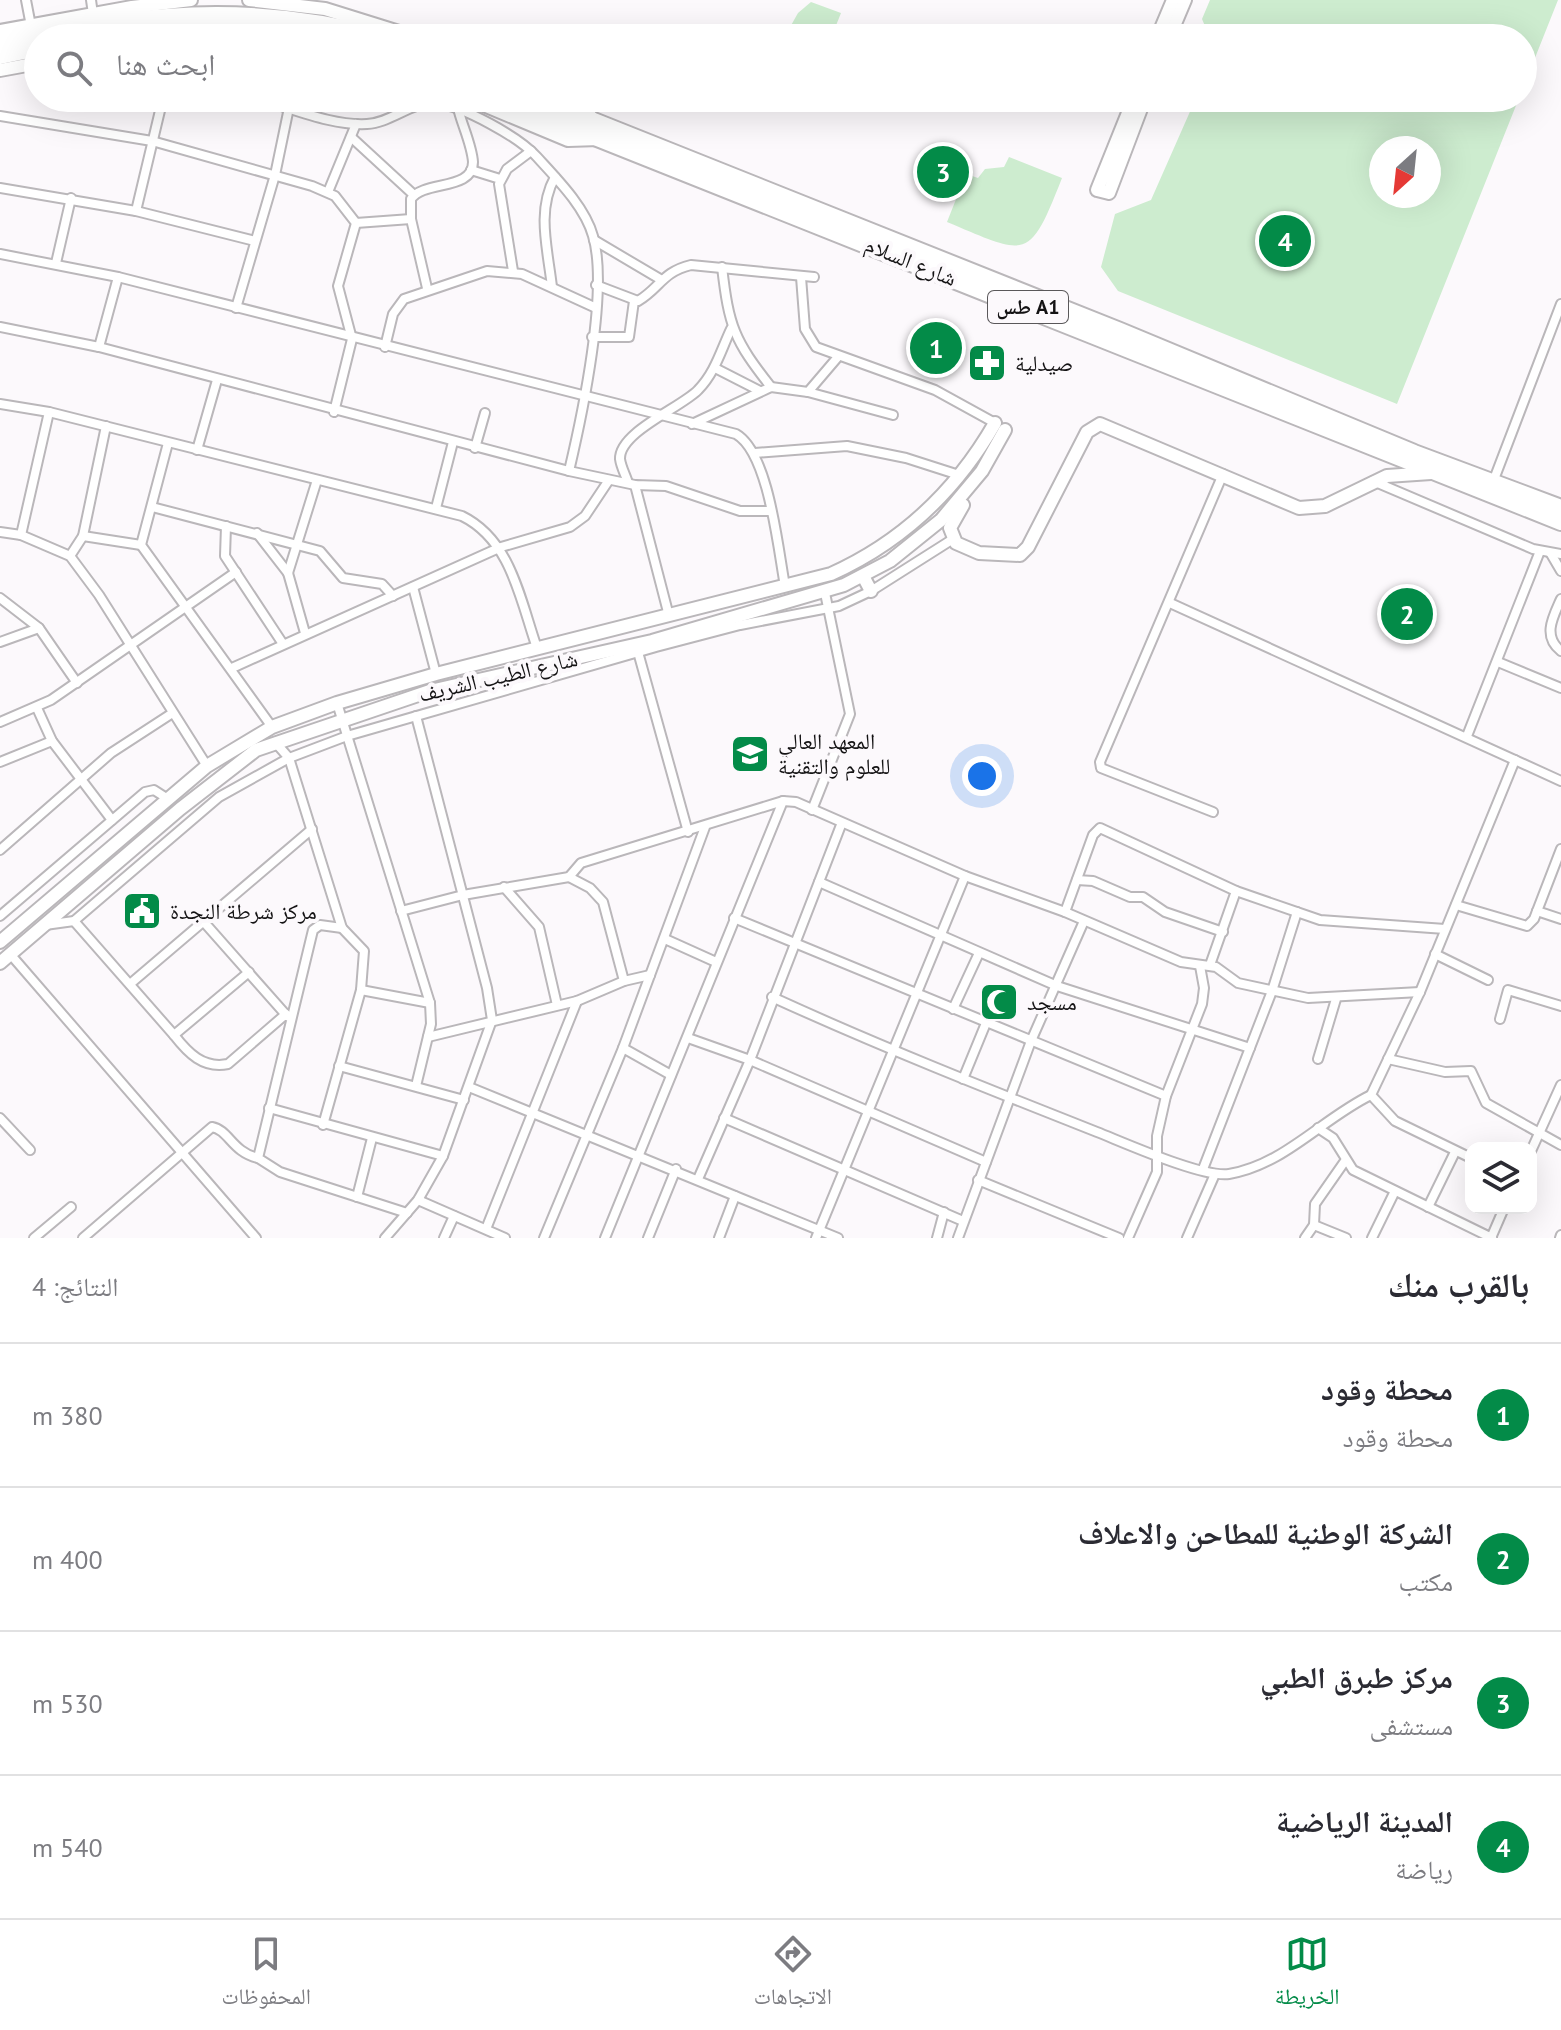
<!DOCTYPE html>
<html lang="ar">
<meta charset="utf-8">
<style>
body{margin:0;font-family:"PT Sans","Noto Naskh Arabic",sans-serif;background:#f7f7f7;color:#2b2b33;direction:rtl}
.controls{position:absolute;right:24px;bottom:24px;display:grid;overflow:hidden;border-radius:16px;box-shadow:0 8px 32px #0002}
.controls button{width:72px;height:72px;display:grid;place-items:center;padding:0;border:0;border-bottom:2px solid #e1e1e2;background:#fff;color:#2b2b33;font:40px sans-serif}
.compass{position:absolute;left:1369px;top:136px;width:72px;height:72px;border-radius:50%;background:#fff;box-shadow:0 8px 32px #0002;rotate:207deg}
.you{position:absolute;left:982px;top:776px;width:28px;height:28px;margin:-20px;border:6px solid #fff;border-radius:50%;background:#1a73e8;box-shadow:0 0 0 12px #1a73e833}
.badge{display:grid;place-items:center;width:52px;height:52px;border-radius:50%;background:#038b48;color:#fff;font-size:26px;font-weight:700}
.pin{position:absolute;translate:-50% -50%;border:4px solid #fff;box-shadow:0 2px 8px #0006}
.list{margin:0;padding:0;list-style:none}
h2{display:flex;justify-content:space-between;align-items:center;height:104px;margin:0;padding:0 32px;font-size:34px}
h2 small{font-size:26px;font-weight:400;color:#7c7c81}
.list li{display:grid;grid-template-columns:52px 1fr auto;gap:24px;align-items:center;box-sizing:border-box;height:144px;padding:0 32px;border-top:2px solid #e1e1e2}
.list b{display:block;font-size:30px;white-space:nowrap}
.list p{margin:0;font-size:26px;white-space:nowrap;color:#7c7c81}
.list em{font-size:26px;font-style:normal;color:#7c7c81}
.icon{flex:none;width:44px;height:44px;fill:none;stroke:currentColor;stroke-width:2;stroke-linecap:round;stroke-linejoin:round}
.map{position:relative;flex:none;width:1561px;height:1238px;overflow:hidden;direction:ltr}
.search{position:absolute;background:#fff;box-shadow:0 8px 32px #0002;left:24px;right:24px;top:24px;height:88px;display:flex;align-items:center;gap:20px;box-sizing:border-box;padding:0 28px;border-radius:44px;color:#7c7c81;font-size:30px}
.sheet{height:680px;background:#fff}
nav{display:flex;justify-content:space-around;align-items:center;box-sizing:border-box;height:112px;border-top:2px solid #e1e1e2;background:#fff;font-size:22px;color:#7c7c81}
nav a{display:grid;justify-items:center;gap:4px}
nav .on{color:#038b48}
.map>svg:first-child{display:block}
.green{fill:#cdeccf;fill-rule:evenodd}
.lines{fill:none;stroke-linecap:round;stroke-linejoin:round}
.street-casing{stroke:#bab7ba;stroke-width:12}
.secondary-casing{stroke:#bab7ba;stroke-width:16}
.highway-casing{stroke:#bab7ba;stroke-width:20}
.street{stroke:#fff;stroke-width:8}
.secondary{stroke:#fff;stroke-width:12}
.highway{stroke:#fff;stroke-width:16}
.labels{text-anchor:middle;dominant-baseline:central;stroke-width:8;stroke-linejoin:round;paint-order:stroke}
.shield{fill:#fcf9fc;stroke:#5a585a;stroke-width:2}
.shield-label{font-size:20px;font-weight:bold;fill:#141314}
.street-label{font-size:22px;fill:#141314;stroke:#fcf9fc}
.poi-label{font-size:22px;fill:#141314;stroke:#fcf9fc;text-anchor:start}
</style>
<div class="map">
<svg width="1561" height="1238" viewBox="0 0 1561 1238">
<rect width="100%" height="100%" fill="#fcf9fc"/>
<g class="green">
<path d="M1210 0H1558L1523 88V38H1210L1202 19Z"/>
<path d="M811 2 841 13 831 38H784L798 13Z"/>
<path d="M1196 98H1519L1397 404 1118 291 1101 267 1115 214 1151 200ZM1381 148H1429V196H1381Z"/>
<path d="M1009 157 1062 178C1029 262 1028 256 947 222L966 174 978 178 985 169 1004 167Z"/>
</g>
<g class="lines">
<defs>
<g id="street">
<path d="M26 0 31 26"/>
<path d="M91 0 93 14"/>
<path d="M254 98C290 107 330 126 367 124 391 123 412 101 436 103 463 106 519 137 537 157 557 179 585 207 593 236 609 290 582 416 569 471"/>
<path d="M0 116 152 141 312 186 335 196 356 223 338 286 352 339 334 412"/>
<path d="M351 137 414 195"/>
<path d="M471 170 500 179"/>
<path d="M0 188 136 211 255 241"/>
<path d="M328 192 356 124"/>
<path d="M136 211 163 98"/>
<path d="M356 223 411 219"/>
<path d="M594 240 660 279"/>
<path d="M0 254 118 277 736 434C769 453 778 549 785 586"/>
<path d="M56 263 71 198"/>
<path d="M722 267C729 327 734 340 771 387"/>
<path d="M513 271 499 184 507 169 531 151"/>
<path d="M801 277 805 329 816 347 935 390 995 423"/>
<path d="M596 285 638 301C660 288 662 272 691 265L814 277"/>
<path d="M552 287C548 250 536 211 555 177"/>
<path d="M427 288 411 219V199C424 180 473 191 473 162 472 146 463 127 459 112"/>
<path d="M236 308 275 175 291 98"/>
<path d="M0 327 99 347 569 471 635 485 666 486 740 511H771"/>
<path d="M592 337H629L634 301"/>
<path d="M99 347 118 277"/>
<path d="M385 347 393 314 404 299 487 271 522 274 594 307"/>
<path d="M715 368 760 391"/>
<path d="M808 392 893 415"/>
<path d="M0 404 49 412 462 516C511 540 520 599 537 648"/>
<path d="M692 424 771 387 808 392 837 358"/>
<path d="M168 443 141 545 272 727"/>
<path d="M475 448 485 413"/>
<path d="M197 450 217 380"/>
<path d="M755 453 847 446 906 458 959 475"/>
<path d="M1373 481 1533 549 1561 554"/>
<path d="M1493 482 1561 304"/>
<path d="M628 483C626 476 621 467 620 459 619 432 682 407 698 390 715 373 721 350 731 329"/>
<path d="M635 485 669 616"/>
<path d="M152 507 320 551 343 578 382 584 393 596"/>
<path d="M436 508 453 442"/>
<path d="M226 526 225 556 283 644"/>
<path d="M0 532 21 535 70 556 99 595 207 766"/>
<path d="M257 533 288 573"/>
<path d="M21 535 49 412"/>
<path d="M83 536 141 545"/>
<path d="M1551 554 1561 571"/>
<path d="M70 556 83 536 106 426"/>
<path d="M413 587 436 674"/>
<path d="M0 598 39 628 77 683"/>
<path d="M1561 599C1553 617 1542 636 1561 651"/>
<path d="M1170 603 1561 781"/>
<path d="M305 633 288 573 317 480"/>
<path d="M0 642 39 628"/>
<path d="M638 652 688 832"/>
<path d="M1498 662 1561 688"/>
<path d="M232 668 501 547 570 527 585 516 609 480"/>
<path d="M337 703 430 1003 431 1024 416 1086"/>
<path d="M37 708 52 741 112 820"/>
<path d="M0 722 51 700 236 572"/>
<path d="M1467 736 1540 551"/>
<path d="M275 742 289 758 342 928 364 951 361 990 323 1125"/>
<path d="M0 762 52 741"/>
<path d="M812 810 850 714 825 593"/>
<path d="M1213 812 1101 768 1100 762 1223 474"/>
<path d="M0 850 111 753 171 714"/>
<path d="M569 877 590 888 603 902 624 981"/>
<path d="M1077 880 1093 881 1130 897H1143L1165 912 1223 932"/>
<path d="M819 882 1057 986 1250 1048"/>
<path d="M504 887 539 927 557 1005"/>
<path d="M1456 905 1527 926 1534 919 1561 849"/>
<path d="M401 911 463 895 569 877 581 863 783 801"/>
<path d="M1537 911 1561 919"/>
<path d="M1065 912 1093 835 1100 828 1236 891 1320 920 1445 929"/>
<path d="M0 916 145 792 154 790 168 799"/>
<path d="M734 918 1166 1096"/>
<path d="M74 921 174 1035 249 972"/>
<path d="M203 921 287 1016"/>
<path d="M45 925 74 921 219 797 289 758 347 736 656 647 740 625 839 606 871 591 953 539"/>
<path d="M342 928 320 925 313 930 258 1158 280 1172 407 1213"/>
<path d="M665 939 716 962"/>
<path d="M1435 954 1488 980"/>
<path d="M11 955 256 1238"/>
<path d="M1210 965 1236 891"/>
<path d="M130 984 312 829"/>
<path d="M361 990 430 1003"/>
<path d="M772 997C879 1046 988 1089 1097 1132 1125 1143 1203 1178 1229 1174 1284 1165 1323 1118 1371 1095"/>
<path d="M953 1009 979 953"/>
<path d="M1500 1019 1508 990 1561 1006"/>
<path d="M174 1035C188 1053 203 1069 228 1064L286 1014"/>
<path d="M428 1037 577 1001 624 981 650 975"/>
<path d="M688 1038 750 1060 986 1162"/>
<path d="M623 1048 671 1075"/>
<path d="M1318 1059 1336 999"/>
<path d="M1388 1059 1445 1072 1471 1071 1486 1103 1561 1145"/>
<path d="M339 1066 464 1100"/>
<path d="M963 1079 986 1023"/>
<path d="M469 1087 838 1238"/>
<path d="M269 1108 443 1156"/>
<path d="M0 1118 30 1150"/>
<path d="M724 1118 963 1221"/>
<path d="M1318 1128 1333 1138 1353 1170 1492 1238"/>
<path d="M1531 1151 1561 1085"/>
<path d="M1471 1158 1395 1121 1371 1095 1420 992 1515 760"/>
<path d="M1203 1169 1272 991 1297 912"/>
<path d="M698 1179 750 1060 841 825"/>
<path d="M978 1180 1119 1238"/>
<path d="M357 1197 372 1138"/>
<path d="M418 1200 505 1238"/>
<path d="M1428 1207 1455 1152"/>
<path d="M1314 1225 1315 1204 1345 1161"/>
<path d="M486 1229 577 1001"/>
<path d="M34 1238 71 1207"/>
<path d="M83 1238 212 1127C229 1130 232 1152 258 1158"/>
<path d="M385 1238 418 1200 443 1156 492 1020 487 988 416 716"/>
<path d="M444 1238 454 1216"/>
<path d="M544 1238 623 1048 705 827"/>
<path d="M605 1238 783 801 796 802 965 876 1065 912 1181 962 1216 967 1238 983 1308 998 1420 992"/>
<path d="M648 1238 676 1169"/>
<path d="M719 1238 735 1196"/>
<path d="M816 1238 965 876"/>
<path d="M937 1238 944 1212"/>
<path d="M958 1238 1031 1041 1084 921"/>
<path d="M1128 1238 1157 1172V1136L1166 1096 1202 1004 1204 988 1200 966"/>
<path d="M1187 1238 1215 1174"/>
<path d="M1305 1238 1314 1225 1346 1238"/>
<path d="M1372 1238 1395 1191"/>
<path d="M1491 1238 1504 1208"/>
<path d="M1560 1238 1561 1235"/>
</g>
<g id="secondary">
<path d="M249 0 325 9 418 38"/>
<path d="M0 31 132 7 191 0"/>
<path d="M1157 38 1173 0"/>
<path d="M1169 38 1185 0"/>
<path d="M0 70 38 63"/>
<path d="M467 98 568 140 599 139"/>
<path d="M572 98 584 106 594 122"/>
<path d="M1134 98 1097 190 1109 193 1145 98"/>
<path d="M963 505 950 528 956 543 979 553 1020 555 1028 547 1087 432 1100 424 1299 508 1325 506 1387 476 1431 473"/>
<path d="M863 576 871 591"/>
<path d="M0 942 207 766 272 727 337 703 436 674 831 574C902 542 956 491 995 423"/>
<path d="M0 963 180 809 256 750 430 691 652 641 844 585 890 561 941 520 982 471 1005 430"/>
</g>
<g id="highway">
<path d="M94 38 222 26 332 38"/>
<path d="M0 41C137 15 248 0 385 38"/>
<path d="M0 56 38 48"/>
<path d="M497 98 1561 522"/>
<path d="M536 98 1120 331 1414 453 1561 508"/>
</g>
</defs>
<use href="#street" class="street-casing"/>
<use href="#secondary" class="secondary-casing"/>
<use href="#highway" class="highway-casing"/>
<use href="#street" class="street"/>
<use href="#secondary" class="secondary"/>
<use href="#highway" class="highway"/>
</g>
<defs>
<symbol id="pharmacy-square" viewBox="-11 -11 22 22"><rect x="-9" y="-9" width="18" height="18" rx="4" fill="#038b48" stroke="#fcf9fc"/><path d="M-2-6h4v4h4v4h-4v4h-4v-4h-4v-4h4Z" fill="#fff"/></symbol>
<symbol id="university-square" viewBox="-11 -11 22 22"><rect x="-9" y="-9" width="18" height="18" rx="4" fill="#038b48" stroke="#fcf9fc"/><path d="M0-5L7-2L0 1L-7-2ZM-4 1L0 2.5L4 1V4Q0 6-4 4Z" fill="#fff"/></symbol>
<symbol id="civic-square" viewBox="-11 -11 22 22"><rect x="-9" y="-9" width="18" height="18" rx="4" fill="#038b48" stroke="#fcf9fc"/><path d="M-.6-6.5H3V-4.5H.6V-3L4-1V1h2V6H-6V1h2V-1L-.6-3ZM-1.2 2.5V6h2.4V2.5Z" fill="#fff"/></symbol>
<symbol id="mosque-square" viewBox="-11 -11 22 22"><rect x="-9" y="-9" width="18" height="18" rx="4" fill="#038b48" stroke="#fcf9fc"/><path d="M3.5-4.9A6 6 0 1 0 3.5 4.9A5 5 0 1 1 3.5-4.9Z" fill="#fff"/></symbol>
</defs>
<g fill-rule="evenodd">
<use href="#pharmacy-square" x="965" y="341" width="44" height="44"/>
<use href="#university-square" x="728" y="732" width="44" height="44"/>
<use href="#civic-square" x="120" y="889" width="44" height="44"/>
<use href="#mosque-square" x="977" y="980" width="44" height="44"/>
</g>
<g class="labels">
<rect class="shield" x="988" y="291" width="80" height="32" rx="6"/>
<g class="shield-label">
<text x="1028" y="307">طس A1</text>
</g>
<g class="street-label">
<text transform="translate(911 261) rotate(22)">شارع السلام</text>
<text transform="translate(498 676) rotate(-13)">شارع الطيب الشريف</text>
</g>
<g class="poi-label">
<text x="1015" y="363">صيدلية</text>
<text x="778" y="741">المعهد العالي<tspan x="778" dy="25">للعلوم والتقنية</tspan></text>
<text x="170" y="911">مركز شرطة النجدة</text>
<text x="1027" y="1002">مسجد</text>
</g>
</g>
</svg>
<div class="controls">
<button><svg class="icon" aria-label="layers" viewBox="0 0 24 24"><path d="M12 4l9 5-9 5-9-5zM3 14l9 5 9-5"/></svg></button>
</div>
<svg class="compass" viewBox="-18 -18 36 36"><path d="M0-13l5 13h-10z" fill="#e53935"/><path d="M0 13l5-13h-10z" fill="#7c7c81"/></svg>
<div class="you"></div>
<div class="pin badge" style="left:936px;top:348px">1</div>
<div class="pin badge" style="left:1407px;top:614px">2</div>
<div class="pin badge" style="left:943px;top:172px">3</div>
<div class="pin badge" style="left:1285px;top:241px">4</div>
<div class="search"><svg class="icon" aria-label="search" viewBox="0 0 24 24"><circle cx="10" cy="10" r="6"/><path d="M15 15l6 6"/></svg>ابحث هنا</div>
</div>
<section class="sheet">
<h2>بالقرب منك<small>النتائج: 4</small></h2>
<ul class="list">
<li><span class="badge">1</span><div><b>محطة وقود</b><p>محطة وقود</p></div><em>380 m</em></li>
<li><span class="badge">2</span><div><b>الشركة الوطنية للمطاحن والاعلاف</b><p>مكتب</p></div><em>400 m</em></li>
<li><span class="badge">3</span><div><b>مركز طبرق الطبي</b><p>مستشفى</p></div><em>530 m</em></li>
<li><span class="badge">4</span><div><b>المدينة الرياضية</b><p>رياضة</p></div><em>540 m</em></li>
</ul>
</section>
<nav>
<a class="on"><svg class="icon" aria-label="map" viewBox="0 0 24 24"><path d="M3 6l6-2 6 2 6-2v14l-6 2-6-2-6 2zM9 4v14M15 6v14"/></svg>الخريطة</a>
<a><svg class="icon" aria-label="directions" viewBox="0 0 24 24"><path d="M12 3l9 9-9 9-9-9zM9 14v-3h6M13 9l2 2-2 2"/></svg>الاتجاهات</a>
<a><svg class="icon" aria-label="saved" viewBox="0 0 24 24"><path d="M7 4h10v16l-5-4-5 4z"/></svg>المحفوظات</a>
</nav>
